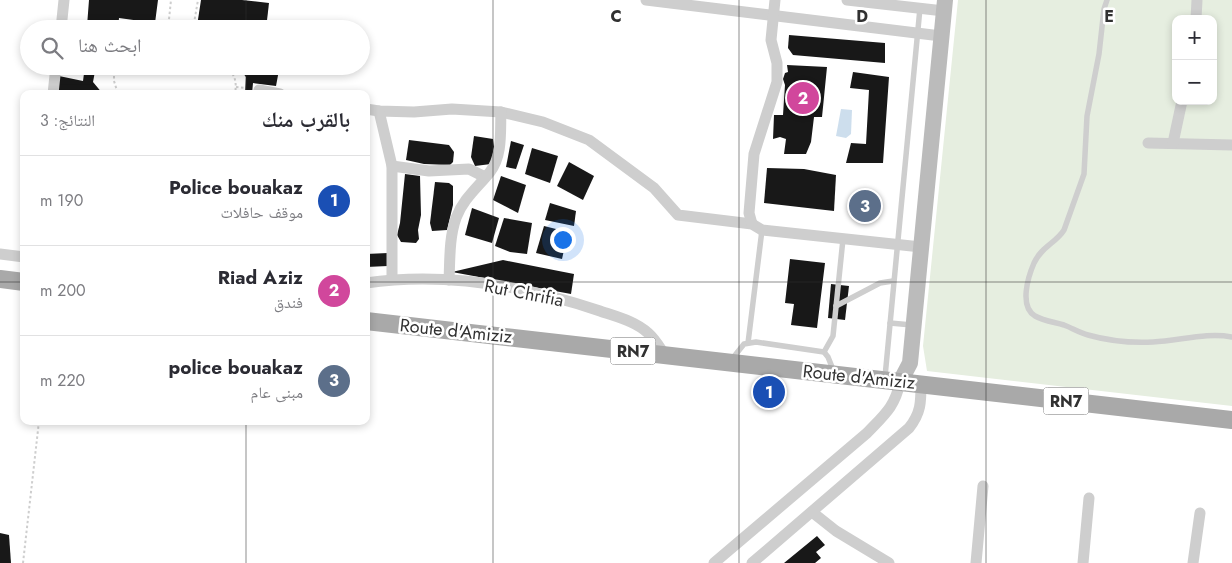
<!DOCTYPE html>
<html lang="ar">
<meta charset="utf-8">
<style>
body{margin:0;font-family:Jost,"Noto Naskh Arabic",sans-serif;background:#f7f7f7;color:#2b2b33;direction:rtl}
.controls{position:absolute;right:15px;top:15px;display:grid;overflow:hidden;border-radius:10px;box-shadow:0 2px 8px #0003}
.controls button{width:45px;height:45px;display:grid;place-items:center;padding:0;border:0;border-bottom:1px solid #e1e1e2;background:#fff;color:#2b2b33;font:25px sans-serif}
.you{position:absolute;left:562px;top:239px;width:18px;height:18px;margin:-12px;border:4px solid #fff;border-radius:50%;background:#1a73e8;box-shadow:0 0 0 8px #1a73e833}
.badge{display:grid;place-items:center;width:32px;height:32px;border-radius:50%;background:#e63638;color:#fff;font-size:16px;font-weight:700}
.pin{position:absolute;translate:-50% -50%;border:2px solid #fff;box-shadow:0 1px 5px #0006}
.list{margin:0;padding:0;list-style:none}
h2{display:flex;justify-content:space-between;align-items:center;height:65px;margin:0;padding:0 20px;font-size:21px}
h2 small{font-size:16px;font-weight:400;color:#7c7c81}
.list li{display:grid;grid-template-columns:32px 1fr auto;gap:15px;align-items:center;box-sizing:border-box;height:90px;padding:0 20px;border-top:1px solid #e1e1e2}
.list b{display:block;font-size:19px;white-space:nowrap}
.list p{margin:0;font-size:16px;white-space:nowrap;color:#7c7c81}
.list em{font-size:16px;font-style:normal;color:#7c7c81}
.icon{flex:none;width:28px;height:28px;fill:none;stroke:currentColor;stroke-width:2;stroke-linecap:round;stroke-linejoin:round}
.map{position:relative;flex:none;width:1232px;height:563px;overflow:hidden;direction:ltr}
.search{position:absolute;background:#fff;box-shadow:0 2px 8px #0003;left:20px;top:20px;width:350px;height:55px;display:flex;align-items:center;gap:12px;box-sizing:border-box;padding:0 18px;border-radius:28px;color:#7c7c81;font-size:19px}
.panel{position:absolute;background:#fff;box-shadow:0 2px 8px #0003;left:20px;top:90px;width:350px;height:335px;border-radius:10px;direction:rtl}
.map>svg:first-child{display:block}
.green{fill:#e6eee0;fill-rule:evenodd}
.water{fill:#cddeed}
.building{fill:#181818}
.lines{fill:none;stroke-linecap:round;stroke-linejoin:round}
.path{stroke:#cecece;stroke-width:2;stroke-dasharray:2.5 2.5;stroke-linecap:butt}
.lane{stroke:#cecece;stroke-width:5.5}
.street{stroke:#cecece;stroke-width:11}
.secondary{stroke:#bbb;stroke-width:16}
.primary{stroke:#a9a9a9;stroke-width:18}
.grid{fill:none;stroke:#313131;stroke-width:1;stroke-opacity:0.55}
.labels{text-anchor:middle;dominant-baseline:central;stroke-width:5;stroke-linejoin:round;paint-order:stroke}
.shield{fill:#fff;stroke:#6f6f6f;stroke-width:1}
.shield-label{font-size:16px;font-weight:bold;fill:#313131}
.street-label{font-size:18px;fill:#313131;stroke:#fff}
.grid-label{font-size:16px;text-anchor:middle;font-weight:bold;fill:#313131;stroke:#fff;stroke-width:5;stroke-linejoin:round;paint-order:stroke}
</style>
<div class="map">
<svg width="1232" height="563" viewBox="0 0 1232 563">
<rect width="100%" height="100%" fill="#fff"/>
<path class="green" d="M958 0H1232V406L927 371 923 346ZM1176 19H1213V101H1176Z"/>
<path class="water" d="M841 109 852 110 851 134 846 138 836 136Z"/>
<g class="building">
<path d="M89 0H158L155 23 119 18 118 29H84L87 26Z"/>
<path d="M201 0H242L269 3 266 29H216L197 26Z"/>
<path d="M789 35 885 43V63L793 55 788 48Z"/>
<path d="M787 65 827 67 822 117H814L811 142 806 154H784L786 139 780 137 773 139 774 115H783L785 85 783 79 785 73 788 72Z"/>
<path d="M85 66H96L93 82 103 94H62L57 88 59 76 83 81Z"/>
<path d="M237 66H276L279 70 276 86 253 83 252 94H245L246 77Z"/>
<path d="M853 72 889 77 883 163H846L851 143 866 144 869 90 850 88Z"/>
<path d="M474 136 493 139 494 147 491 164 475 166 471 157Z"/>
<path d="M409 140 449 145 454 152 453 162 450 165 424 164 406 160Z"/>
<path d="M511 141 524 145 516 169 506 167Z"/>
<path d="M532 148 558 156 550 183 525 174Z"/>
<path d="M569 162 594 176 583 200 557 186Z"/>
<path d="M767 168 804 169 836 175 834 211 764 203Z"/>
<path d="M405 174 420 176 421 215 418 230 419 239 416 243 401 242 397 235 400 223Z"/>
<path d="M501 176 526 185 518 213 493 200Z"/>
<path d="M435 182 449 183 453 186V205L447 230 432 231 430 223Z"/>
<path d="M550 203 576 211 574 226 545 220Z"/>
<path d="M472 208 499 218 492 243 465 235Z"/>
<path d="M504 218 532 223 527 254 510 252 495 246Z"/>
<path d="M544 226 568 232 562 259 536 253Z"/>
<path d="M388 253V266L366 267V254Z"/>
<path d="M790 259 825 263 817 328 791 325 794 304 785 303Z"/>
<path d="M503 260 574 274 571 294 452 272Z"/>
<path d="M831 284 849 286 845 320 828 318Z"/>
<path d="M0 533 9 535 11 563H0Z"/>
<path d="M817 536 825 545 816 552 821 558 815 563H784Z"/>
</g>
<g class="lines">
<g class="path">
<path d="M168 29 171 0"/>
<path d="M193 29 198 0"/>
<path d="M114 66V81L118 94"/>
<path d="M226 66C235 75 237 81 235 94"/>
<path d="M236 87 245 88"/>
<path d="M23 563 39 421"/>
</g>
<g class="lane">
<path d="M1107 0 1104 9 1099 54 1087 116 1084 174 1064 230C1056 243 1042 246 1034 263 1028 277 1019 306 1035 316 1044 321 1054 322 1064 325 1072 328 1080 333 1088 335 1109 341 1132 343 1153 342 1179 341 1206 332 1232 337"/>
<path d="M836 306 880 283 893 281"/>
<path d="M890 323 912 325"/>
<path d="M748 343 762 230"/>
<path d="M824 352 833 336 843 239"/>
<path d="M732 359 744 344 756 342 824 352 828 357 834 372"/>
<path d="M885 377 920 8"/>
</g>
<g class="street">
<path d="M646 0 941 36"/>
<path d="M847 0 944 11"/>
<path d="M1196 19 1197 0"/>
<path d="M61 29 64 0"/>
<path d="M259 90 280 94"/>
<path d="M53 94 56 66"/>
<path d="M366 109 379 111 414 112 452 109 501 112 543 122 589 140 654 188 678 215 752 224 762 230 921 247"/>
<path d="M379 111 392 166V279"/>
<path d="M1148 143 1232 145"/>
<path d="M1173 143 1182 101"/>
<path d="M392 166 429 171 469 169 485 177"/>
<path d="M752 224 749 213 754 154 777 82V63L771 40 775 0"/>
<path d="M0 254 24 257"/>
<path d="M449 280C450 260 449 238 456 218 463 199 478 187 490 172 503 155 500 131 501 112"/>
<path d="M366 283C444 272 526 286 600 311 617 317 635 321 648 333 655 339 660 348 665 355"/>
<path d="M812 512 836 531 889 563"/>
<path d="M714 563 867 433C884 415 895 407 900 382"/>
<path d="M752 563 909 428C921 413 921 402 921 384"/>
<path d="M976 563 983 486"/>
<path d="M1083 563 1089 498"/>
<path d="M1193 563 1200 513"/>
</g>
<path class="secondary" d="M900 382 910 363 945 0"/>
<g class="primary">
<path d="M0 279 24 282"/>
<path d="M366 321 1232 420"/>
</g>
</g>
<path class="grid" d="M246 0V29M493 0V563M739 0V563M986 0V563M246 66V94M0 282H24M366 282H1232M246 421V563"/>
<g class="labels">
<g class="shield">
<rect x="610.5" y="337.5" width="45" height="27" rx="4"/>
<rect x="1043.5" y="387.5" width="45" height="27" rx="4"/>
</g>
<g class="shield-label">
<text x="633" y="351">RN7</text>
<text x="1066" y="401">RN7</text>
</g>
<g class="street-label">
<text transform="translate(524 293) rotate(11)">Rut Chrifia</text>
<text transform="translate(456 331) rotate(6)">Route d'Amiziz</text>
<text transform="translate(859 377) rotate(6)">Route d'Amiziz</text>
</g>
</g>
<g class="grid-label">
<text x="616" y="22">C</text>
<text x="862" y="22">D</text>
<text x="1109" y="22">E</text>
</g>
</svg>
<div class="controls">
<button>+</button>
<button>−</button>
</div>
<div class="you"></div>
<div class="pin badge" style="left:769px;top:392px;background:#1a4fb4">1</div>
<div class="pin badge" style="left:803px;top:98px;background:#d1479c">2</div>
<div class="pin badge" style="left:865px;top:206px;background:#5c6f8a">3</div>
<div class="search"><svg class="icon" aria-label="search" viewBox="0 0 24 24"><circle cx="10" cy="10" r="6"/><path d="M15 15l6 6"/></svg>ابحث هنا</div>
<section class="panel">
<h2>بالقرب منك<small>النتائج: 3</small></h2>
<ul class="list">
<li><span class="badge" style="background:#1a4fb4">1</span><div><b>Police bouakaz</b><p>موقف حافلات</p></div><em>190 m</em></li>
<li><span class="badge" style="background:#d1479c">2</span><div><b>Riad Aziz</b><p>فندق</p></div><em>200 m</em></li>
<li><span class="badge" style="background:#5c6f8a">3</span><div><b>police bouakaz</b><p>مبنى عام</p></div><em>220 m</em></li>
</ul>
</section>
</div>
